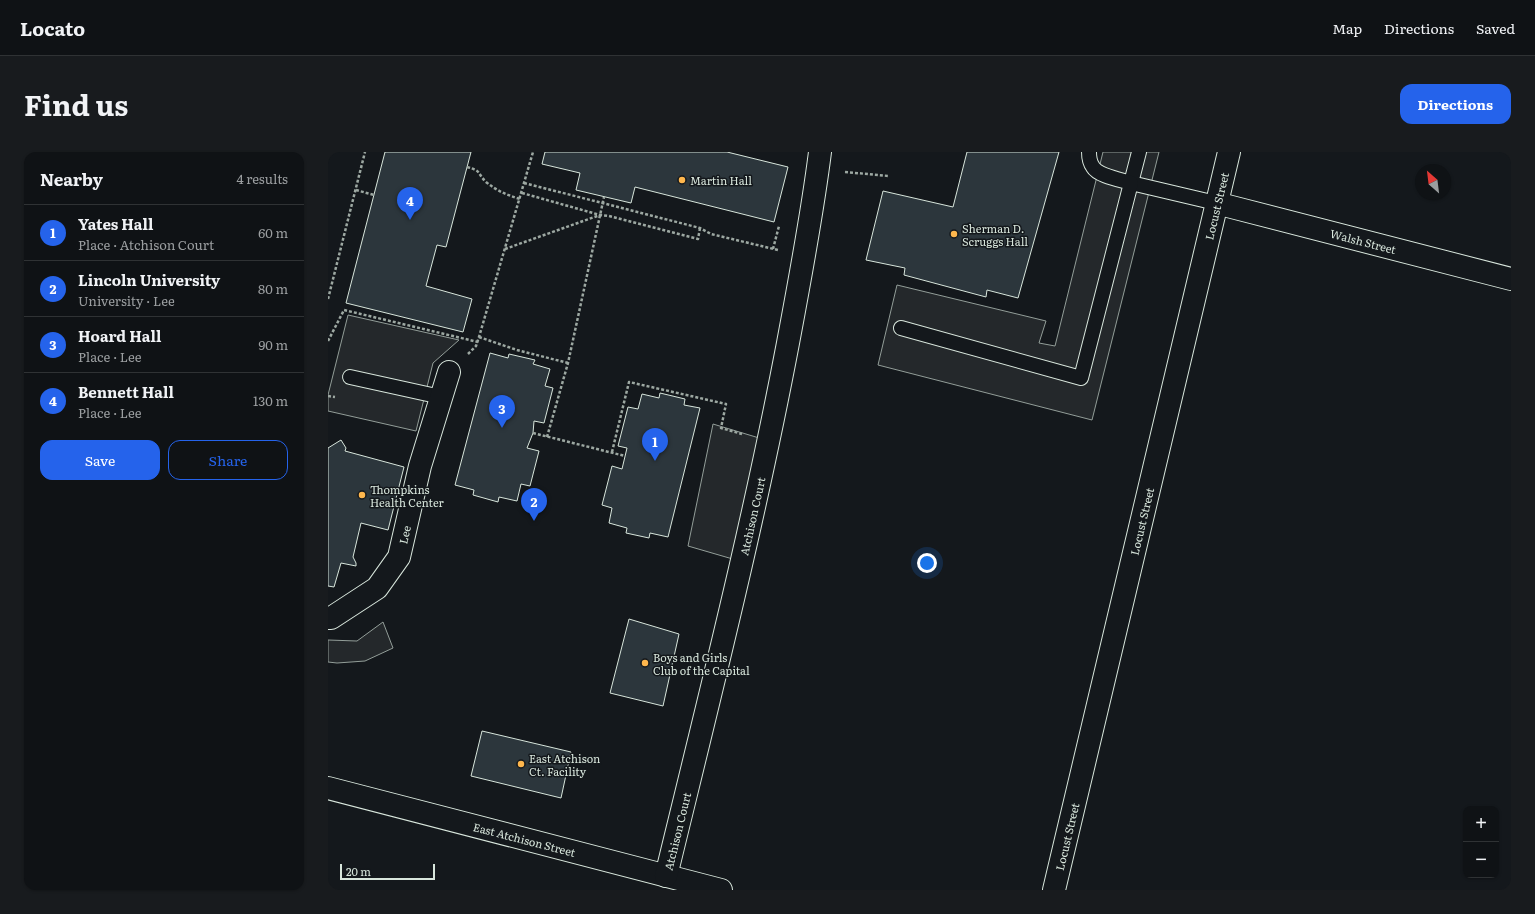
<!DOCTYPE html>
<meta charset="utf-8">
<style>
body{margin:0;font-family:Literata,serif;background:#181b1e;color:#f1f3f6}
.controls{position:absolute;right:12px;bottom:12px;display:grid;overflow:hidden;border-radius:8px;box-shadow:0 1px 3px #0004}
.controls button{width:36px;height:36px;display:grid;place-items:center;padding:0;border:0;border-bottom:1px solid #2f3234;background:#0f1215;color:#f1f3f6;font:20px sans-serif}
.compass{position:absolute;left:1087px;top:12px;width:36px;height:36px;border-radius:50%;background:#0f1215;box-shadow:0 1px 3px #0004;rotate:332deg}
.scale{position:absolute;left:12px;bottom:10px;width:95px;box-sizing:border-box;padding-left:4px;border:2px solid #d8e6dc;border-top:0;font-size:11px;line-height:14px;white-space:nowrap;color:#d8e6dc;-webkit-text-stroke:3px #14181c;paint-order:stroke}
.you{position:absolute;left:599px;top:411px;width:14px;height:14px;margin:-10px;border:3px solid #fff;border-radius:50%;background:#1a73e8;box-shadow:0 0 0 6px #1a73e833}
.badge{display:grid;place-items:center;width:26px;height:26px;border-radius:50%;background:#2563eb;color:#fff;font-size:13px;font-weight:700}
.pin{position:absolute;translate:-50% -33px;filter:drop-shadow(0 1px 2px #0008)}
.pin::after{content:'';position:absolute;top:21px;width:14px;height:12px;background:inherit;clip-path:polygon(0 0,100% 0,50% 100%)}
.list{margin:0;padding:0;list-style:none}
h2{display:flex;justify-content:space-between;align-items:center;height:52px;margin:0;padding:0 16px;font-size:17px}
h2 small{font-size:13px;font-weight:400;color:#9b9ea0}
.list li{display:grid;grid-template-columns:26px 1fr auto;gap:12px;align-items:center;box-sizing:border-box;height:56px;padding:0 16px;border-top:1px solid #2f3234}
.list b{display:block;font-size:15px;white-space:nowrap}
.list p{margin:0;font-size:13px;white-space:nowrap;color:#9b9ea0}
.list em{font-size:13px;font-style:normal;color:#9b9ea0}
.actions{display:flex;gap:8px;padding:12px 16px}
.actions a{flex:1;padding:9px 0;border:1px solid #2563eb;border-radius:12px;text-align:center;font-size:14px;color:#2563eb}
.actions .main{background:#2563eb;color:#fff}
.map{position:relative;flex:none;width:1183px;height:738px;overflow:hidden;border-radius:12px}
header{display:flex;align-items:center;gap:24px;box-sizing:border-box;height:56px;padding:0 20px;background:#0f1215;border-bottom:1px solid #2f3234}
header strong{font-size:19px}
nav{display:flex;gap:22px;margin-inline-start:auto;font-size:14px}
.intro{display:flex;align-items:center;justify-content:space-between;box-sizing:border-box;height:96px;padding:0 24px}
h1{margin:0;font-size:28px}
.button{padding:10px 18px;border-radius:12px;background:#2563eb;color:#fff;font-size:14px;font-weight:700}
main{display:flex;gap:24px;padding:0 24px}
aside{flex:1;background:#0f1215;border-radius:12px;box-shadow:0 1px 3px #0004}
.map>svg:first-child{display:block}
.parking{fill:#24282b;stroke:#939e99}
.building{fill:#2c363c;stroke:#d8e6dc}
.lines{fill:none;stroke-linecap:round;stroke-linejoin:round}
.service-casing{stroke:#d8e6dc;stroke-width:16}
.minor-casing{stroke:#d8e6dc;stroke-width:24}
.path{stroke:#9da8a2;stroke-width:2.5;stroke-dasharray:3 2;stroke-linecap:butt}
.service{stroke:#14181c;stroke-width:14}
.minor{stroke:#14181c;stroke-width:22}
.poi-dot{fill:#ffb74d;stroke:#14181c;stroke-width:1.5}
.labels{text-anchor:middle;dominant-baseline:central;stroke-width:3;stroke-linejoin:round;paint-order:stroke}
.poi-label{font-size:11px;fill:#d8e6dc;stroke:#14181c;text-anchor:start}
.street-label{font-size:11px;fill:#d8e6dc;stroke:#14181c}
</style>
<header>
<strong>Locato</strong>
<nav><a>Map</a><a>Directions</a><a>Saved</a></nav>
</header>
<div class="intro"><h1>Find us</h1><a class="button">Directions</a></div>
<main>
<aside>
<h2>Nearby<small>4 results</small></h2>
<ul class="list">
<li><span class="badge">1</span><div><b>Yates Hall</b><p>Place · Atchison Court</p></div><em>60 m</em></li>
<li><span class="badge">2</span><div><b>Lincoln University</b><p>University · Lee</p></div><em>80 m</em></li>
<li><span class="badge">3</span><div><b>Hoard Hall</b><p>Place · Lee</p></div><em>90 m</em></li>
<li><span class="badge">4</span><div><b>Bennett Hall</b><p>Place · Lee</p></div><em>130 m</em></li>
</ul>
<div class="actions"><a class="main">Save</a><a>Share</a></div>
</aside>
<div class="map">
<svg width="1183" height="738" viewBox="0 0 1183 738">
<rect width="100%" height="100%" fill="#14181c"/>
<g class="parking">
<path d="M775 0H831L764 268 550 213 569 133 718 169 711 191 727 194Z"/>
<path d="M20 163 131 188 105 211 88 279 0 259V243Z"/>
<path d="M385 272 441 289 415 410 360 394Z"/>
<path d="M55 470 65 496 37 509 9 511 0 510V488L29 489Z"/>
</g>
<g class="building">
<path d="M57 0H143L118 95 109 93 98 134 144 147 135 180 18 151Z"/>
<path d="M217 0H399L460 15 446 70 307 35 303 51 248 38 252 21 214 12Z"/>
<path d="M639 0H731L690 146 659 138 658 145 576 123 577 116 538 108 555 39 625 55Z"/>
<path d="M162 201 180 206 181 202 207 208 205 212 222 217 217 234 225 236 216 271 206 269 205 281 199 296 211 299 202 334 193 332 189 349 171 345 170 350 145 343 146 338 127 333Z"/>
<path d="M332 241 357 247 356 253 372 256 340 385 322 381 321 386 298 381 299 376 281 371 284 356 274 353 284 314 294 317 299 296 290 294 300 255 310 257 314 242 331 246Z"/>
<path d="M13 288 18 296 17 299 76 315 60 378 33 371 25 405 28 411V414L13 411 6 435 0 434V296Z"/>
<path d="M301 467 351 482 335 554 282 541Z"/>
<path d="M154 579 243 600 233 646 143 624Z"/>
</g>
<g class="lines">
<defs>
<g id="service">
<path d="M811 0 803 31 888 51"/>
<path d="M573 176 753 226 803 31C794 28 770 24 765 15 762 11 761 5 761 0"/>
<path d="M22 225 113 245"/>
</g>
<g id="minor">
<path id="s1" d="M888 51 1183 127"/>
<path id="s2" d="M0 466H3L49 436 71 405 92 314 121 220"/>
<path id="s3" d="M0 636 393 738"/>
<path id="s4" d="M338 724C381 547 426 370 460 191 472 127 484 64 492 0"/>
<path id="s5" d="M726 738 901 0"/>
</g>
</defs>
<use href="#service" class="service-casing"/>
<use href="#minor" class="minor-casing"/>
<g class="path">
<path d="M139 15C154 19 149 21 158 30 169 39 179 43 192 47"/>
<path d="M517 20 561 24"/>
<path d="M196 31 372 76 383 82 450 98"/>
<path d="M28 38 46 43"/>
<path d="M194 41 272 63"/>
<path d="M177 97 272 63 281 64 370 87 372 76"/>
<path d="M445 97 451 74"/>
<path d="M0 147 37 0"/>
<path d="M151 185 189 198 240 211"/>
<path d="M0 189 16 158 150 190"/>
<path d="M140 202 148 194 151 185 205 0"/>
<path d="M0 244 7 245"/>
<path d="M205 281 297 304"/>
<path d="M219 285 240 211 276 45"/>
<path d="M284 300 301 230 398 252 393 276 414 282"/>
</g>
<use href="#service" class="service"/>
<use href="#minor" class="minor"/>
</g>
<g class="poi-dot">
<circle cx="354" cy="28" r="4"/>
<circle cx="626" cy="82" r="4"/>
<circle cx="34" cy="343" r="4"/>
<circle cx="317" cy="511" r="4"/>
<circle cx="193" cy="612" r="4"/>
</g>
<g class="labels">
<g class="poi-label">
<text x="362" y="28">Martin Hall</text>
<text x="634" y="76">Sherman D.<tspan x="634" dy="13">Scruggs Hall</tspan></text>
<text x="42" y="337">Thompkins<tspan x="42" dy="13">Health Center</tspan></text>
<text x="325" y="505">Boys and Girls<tspan x="325" dy="13">Club of the Capital</tspan></text>
<text x="201" y="606">East Atchison<tspan x="201" dy="13">Ct. Facility</tspan></text>
</g>
<g class="street-label">
<text stroke="none"><textPath href="#s5" startOffset="703">Locust Street</textPath></text>
<text stroke="none"><textPath href="#s1" startOffset="152">Walsh Street</textPath></text>
<text stroke="none"><textPath href="#s4" startOffset="370">Atchison Court</textPath></text>
<text stroke="none"><textPath href="#s5" startOffset="379">Locust Street</textPath></text>
<text stroke="none"><textPath href="#s2" startOffset="119">Lee</textPath></text>
<text stroke="none"><textPath href="#s4" startOffset="46">Atchison Court</textPath></text>
<text stroke="none"><textPath href="#s5" startOffset="55">Locust Street</textPath></text>
<text stroke="none"><textPath href="#s3" startOffset="203">East Atchison Street</textPath></text>
</g>
</g>
</svg>
<div class="controls">
<button>+</button>
<button>−</button>
</div>
<svg class="compass" viewBox="-18 -18 36 36"><path d="M0-13l5 13h-10z" fill="#e53935"/><path d="M0 13l5-13h-10z" fill="#9b9ea0"/></svg>
<div class="scale">20 m</div>
<div class="you"></div>
<div class="pin badge" style="left:327px;top:309px">1</div>
<div class="pin badge" style="left:206px;top:369px">2</div>
<div class="pin badge" style="left:174px;top:276px">3</div>
<div class="pin badge" style="left:82px;top:68px">4</div>
</div>
</main>
